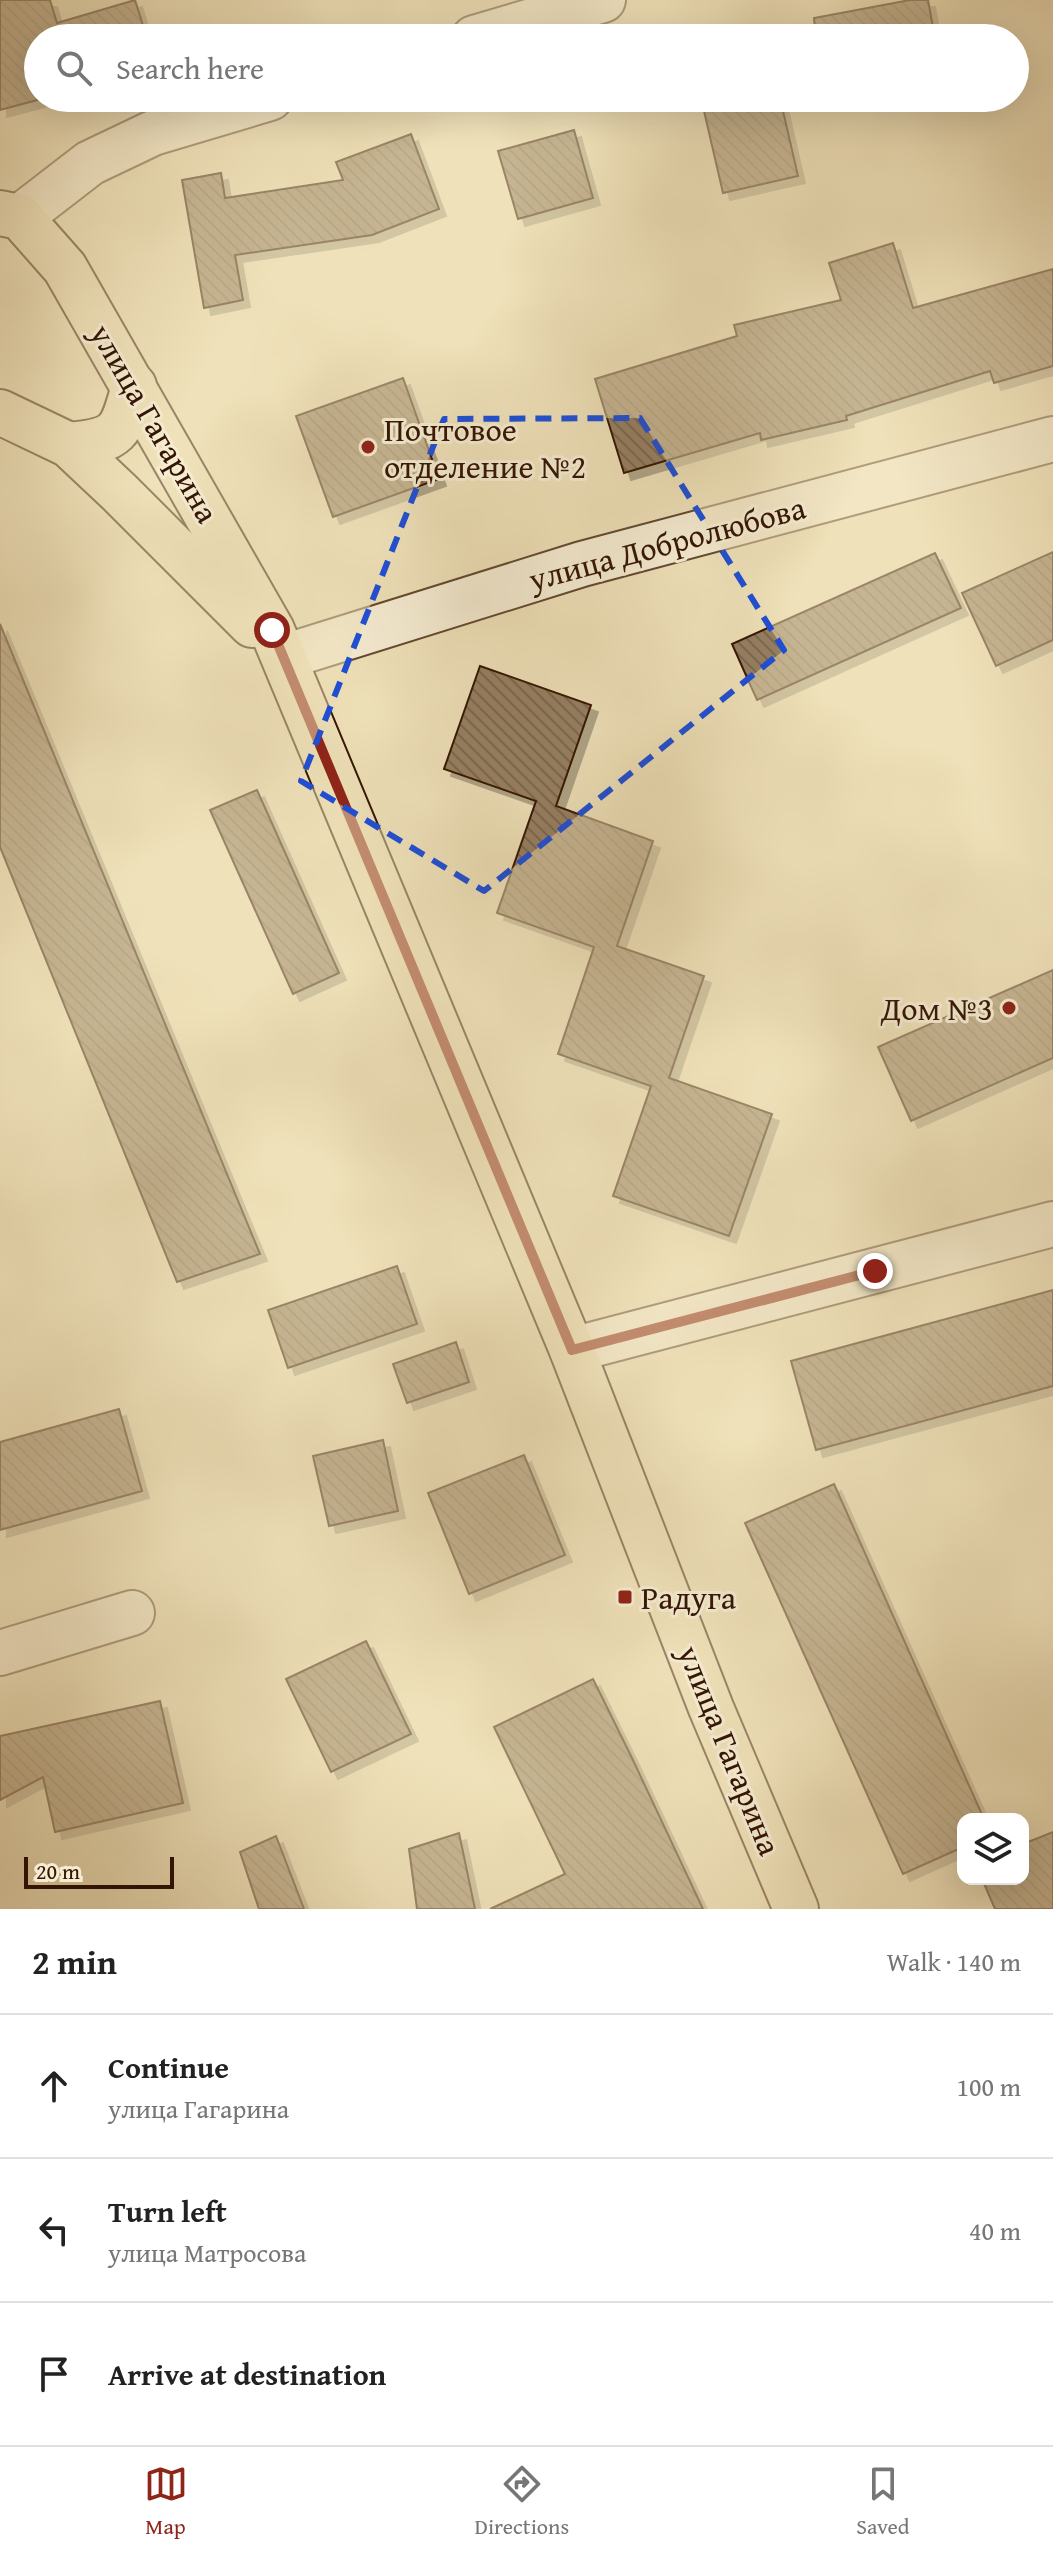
<!DOCTYPE html>
<meta charset="utf-8">
<style>
body{margin:0;font-family:"Gentium Book Plus",serif;background:#f2f2f2;color:#222}
.controls{position:absolute;right:24px;bottom:24px;display:grid;overflow:hidden;border-radius:16px;box-shadow:0 8px 32px #0002}
.controls button{width:72px;height:72px;display:grid;place-items:center;padding:0;border:0;border-bottom:2px solid #e0e0e0;background:#fff;color:#222;font:40px sans-serif}
.scale{position:absolute;left:24px;bottom:20px;width:150px;box-sizing:border-box;padding-left:8px;border:4px solid #341503;border-top:0;font-size:22px;line-height:28px;white-space:nowrap;color:#341503;-webkit-text-stroke:6px #f5ecd2;paint-order:stroke}
.stop{position:absolute;width:24px;height:24px;margin:-18px;border:6px solid #8f2418;border-radius:50%;background:#fff}
.stop.end{background:#8f2418;border-color:#fff;box-shadow:0 2px 8px #0008}
.list{margin:0;padding:0;list-style:none}
h2{display:flex;justify-content:space-between;align-items:center;height:104px;margin:0;padding:0 32px;font-size:34px}
h2 small{font-size:26px;font-weight:400;color:#767676}
.list li{display:grid;grid-template-columns:52px 1fr auto;gap:24px;align-items:center;box-sizing:border-box;height:144px;padding:0 32px;border-top:2px solid #e0e0e0}
.list b{display:block;font-size:30px;white-space:nowrap}
.list p{margin:0;font-size:26px;white-space:nowrap;color:#767676}
.list em{font-size:26px;font-style:normal;color:#767676}
.icon{flex:none;width:44px;height:44px;fill:none;stroke:currentColor;stroke-width:2;stroke-linecap:round;stroke-linejoin:round}
.map{position:relative;flex:none;width:1053px;height:1909px;overflow:hidden}
.search{position:absolute;background:#fff;box-shadow:0 8px 32px #0002;left:24px;right:24px;top:24px;height:88px;display:flex;align-items:center;gap:20px;box-sizing:border-box;padding:0 28px;border-radius:44px;color:#767676;font-size:30px}
.sheet{height:536px;background:#fff}
nav{display:flex;justify-content:space-around;align-items:center;box-sizing:border-box;height:112px;border-top:2px solid #e0e0e0;background:#fff;font-size:22px;color:#767676}
nav a{display:grid;justify-items:center;gap:4px}
nav .on{color:#8f2418}
.map>svg:first-child{display:block}
.building{fill:url(#building-back-hatch);stroke:#341503;stroke-width:2;filter:url(#shadow)}
.lines{fill:none;stroke-linecap:round;stroke-linejoin:round}
.minor-casing{stroke:#634830;stroke-width:48}
.major-casing{stroke:#341503;stroke-width:48}
.minor{stroke:#f5ecd2;stroke-width:44}
.major{stroke:#efe1b9;stroke-width:44}
.route{stroke:#8f2418;stroke-width:10}
.marked{fill:none;stroke:#1d4ed8;stroke-width:6;stroke-dasharray:16 10;stroke-linejoin:round}
.poi-dot{fill:#8f2418;stroke:#f5ecd2;stroke-width:3}
.labels{text-anchor:middle;dominant-baseline:central;stroke-width:6;stroke-linejoin:round;paint-order:stroke}
.street-label{font-size:32px;fill:#341503;stroke:#f5ecd2}
.poi-label{font-size:32px;fill:#341503;stroke:#f5ecd2;text-anchor:start}
</style>
<div class="map">
<svg width="1053" height="1909" viewBox="0 0 1053 1909">
<defs>
<pattern id="building-back-hatch" width="6" height="6" patternUnits="userSpaceOnUse" patternTransform="scale(2)"><rect width="6" height="6" fill="#957f62"/><path d="M-1 5l2 2M0 0l6 6M5-1l2 2" fill="none" stroke="#7a674f"/></pattern>
<filter id="shadow"><feDropShadow dx="7" dy="7" stdDeviation="0" flood-color="#0004"/></filter>
</defs>
<rect width="100%" height="100%" fill="#efe1b9"/>
<filter id="stains"><feTurbulence type="fractalNoise" baseFrequency=".0025" numOctaves="4"/><feColorMatrix values="0 0 0 0 .2 0 0 0 0 .09 0 0 0 0 .02 0 0 0 .5 -.17"/></filter>
<radialGradient id="worn" r=".72"><stop offset=".6" stop-color="#630" stop-opacity="0"/><stop offset="1" stop-color="#630" stop-opacity=".3"/></radialGradient>
<g class="building">
<path d="M0 0H50L57 23 135 0 147 38H38V98H45L0 110Z"/>
<path d="M910 0H928L935 38H816L814 18Z"/>
<path d="M701 98H780L798 176 723 193Z"/>
<path d="M574 130 593 198 518 219 498 151Z"/>
<path d="M411 134 439 209 372 235 235 255 243 300 204 308 182 180 221 173 225 198 343 180 336 162Z"/>
<path d="M893 243 913 308 1053 269V366L994 383 990 371 846 416 847 420 761 440 760 433 624 473 595 379 737 336 734 325 841 300 829 263Z"/>
<path d="M403 378 439 479 333 517 296 416Z"/>
<path d="M1053 552V640L996 666 962 593Z"/>
<path d="M935 553 961 608 757 700 732 644Z"/>
<path d="M0 624 260 1254 177 1282 0 847Z"/>
<path d="M480 666 591 705 556 806 653 841 617 946 704 976 669 1078 772 1114 729 1236 613 1196 651 1086 558 1054 594 947 497 913 536 801 444 769Z"/>
<path d="M257 790 339 973 293 994 210 810Z"/>
<path d="M1053 970V1058L911 1121 878 1047Z"/>
<path d="M397 1266 417 1324 288 1368 268 1310Z"/>
<path d="M1053 1290V1386L816 1450 791 1361Z"/>
<path d="M456 1342 469 1382 407 1403 393 1364Z"/>
<path d="M119 1409 142 1491 0 1530V1442Z"/>
<path d="M383 1440 398 1511 329 1526 313 1456Z"/>
<path d="M524 1455 565 1555 469 1594 428 1493Z"/>
<path d="M834 1484 984 1819H963V1847L903 1874 745 1523Z"/>
<path d="M366 1641 411 1734 331 1772 286 1679Z"/>
<path d="M593 1679 632 1758 703 1909H490L565 1874 494 1727Z"/>
<path d="M160 1701 183 1803 55 1832 43 1777 0 1800V1736Z"/>
<path d="M1053 1832V1909H995L982 1879H1023V1844Z"/>
<path d="M459 1833 475 1909H417L409 1849Z"/>
<path d="M276 1836 304 1909H259L240 1852Z"/>
</g>
<g class="lines">
<defs>
<g id="minor">
<path d="M474 38 603 0"/>
<path d="M20 217 90 163 153 133 270 98"/>
<path d="M284 657 582 564 1053 439"/>
<path d="M572 1350 1053 1224"/>
<path d="M0 1653 132 1613"/>
</g>
<g id="major">
<path d="M0 213 20 217 65 268 272 630 572 1350 711 1708 796 1909"/>
<path d="M0 412 69 445 119 492 252 625"/>
<path d="M69 445C119 440 121 434 134 386"/>
</g>
</defs>
<use href="#minor" class="minor-casing"/>
<use href="#major" class="major-casing"/>
<use href="#minor" class="minor"/>
<use href="#major" class="major"/>
</g>
<g class="lines">
<path class="route" d="M272 630 572 1350 875 1271"/>
</g>
<path d="M0 0H1053V1909H0ZM640 418 784 650 484 891 301 781 444 419Z" fill="#efe1b9" fill-opacity=".55" fill-rule="evenodd"/>
<path class="marked" d="M640 418 784 650 484 891 301 781 444 419Z"/>
<g class="poi-dot">
<circle cx="368" cy="447" r="8"/>
<circle cx="1009" cy="1008" r="8"/>
<rect x="617" y="1589" width="16" height="16" rx="4"/>
</g>
<g class="labels">
<g class="street-label">
<text transform="translate(155 423) rotate(60)">улица Гагарина</text>
<text transform="translate(667 543) rotate(-15)">улица Добролюбова</text>
<text transform="translate(730 1750) rotate(68)">улица Гагарина</text>
</g>
<g class="poi-label">
<text x="384" y="429">Почтовое<tspan x="384" dy="37">отделение №2</tspan></text>
<text x="993" y="1008" text-anchor="end">Дом №3</text>
<text x="641" y="1597">Радуга</text>
</g>
</g>
<rect width="100%" height="100%" filter="url(#stains)"/>
<rect width="100%" height="100%" fill="url(#worn)"/>
</svg>
<div class="controls">
<button><svg class="icon" aria-label="layers" viewBox="0 0 24 24"><path d="M12 4l9 5-9 5-9-5zM3 14l9 5 9-5"/></svg></button>
</div>
<div class="scale">20 m</div>
<div class="stop" style="left:272px;top:630px"></div>
<div class="stop end" style="left:875px;top:1271px"></div>
<div class="search"><svg class="icon" aria-label="search" viewBox="0 0 24 24"><circle cx="10" cy="10" r="6"/><path d="M15 15l6 6"/></svg>Search here</div>
</div>
<section class="sheet">
<h2>2 min<small>Walk · 140 m</small></h2>
<ul class="list">
<li><svg class="icon" aria-label="ahead" viewBox="0 0 24 24"><path d="M12 20V5M6 11l6-6 6 6"/></svg><div><b>Continue</b><p>улица Гагарина</p></div><em>100 m</em></li>
<li><svg class="icon" aria-label="left" viewBox="0 0 24 24"><path d="M17 20v-9H6M10 6l-5 5 5 5"/></svg><div><b>Turn left</b><p>улица Матросова</p></div><em>40 m</em></li>
<li><svg class="icon" aria-label="arrive" viewBox="0 0 24 24"><path d="M6 21V4h12l-3 4 3 4H6"/></svg><div><b>Arrive at destination</b></div></li>
</ul>
</section>
<nav>
<a class="on"><svg class="icon" aria-label="map" viewBox="0 0 24 24"><path d="M3 6l6-2 6 2 6-2v14l-6 2-6-2-6 2zM9 4v14M15 6v14"/></svg>Map</a>
<a><svg class="icon" aria-label="directions" viewBox="0 0 24 24"><path d="M12 3l9 9-9 9-9-9zM9 14v-3h6M13 9l2 2-2 2"/></svg>Directions</a>
<a><svg class="icon" aria-label="saved" viewBox="0 0 24 24"><path d="M7 4h10v16l-5-4-5 4z"/></svg>Saved</a>
</nav>
